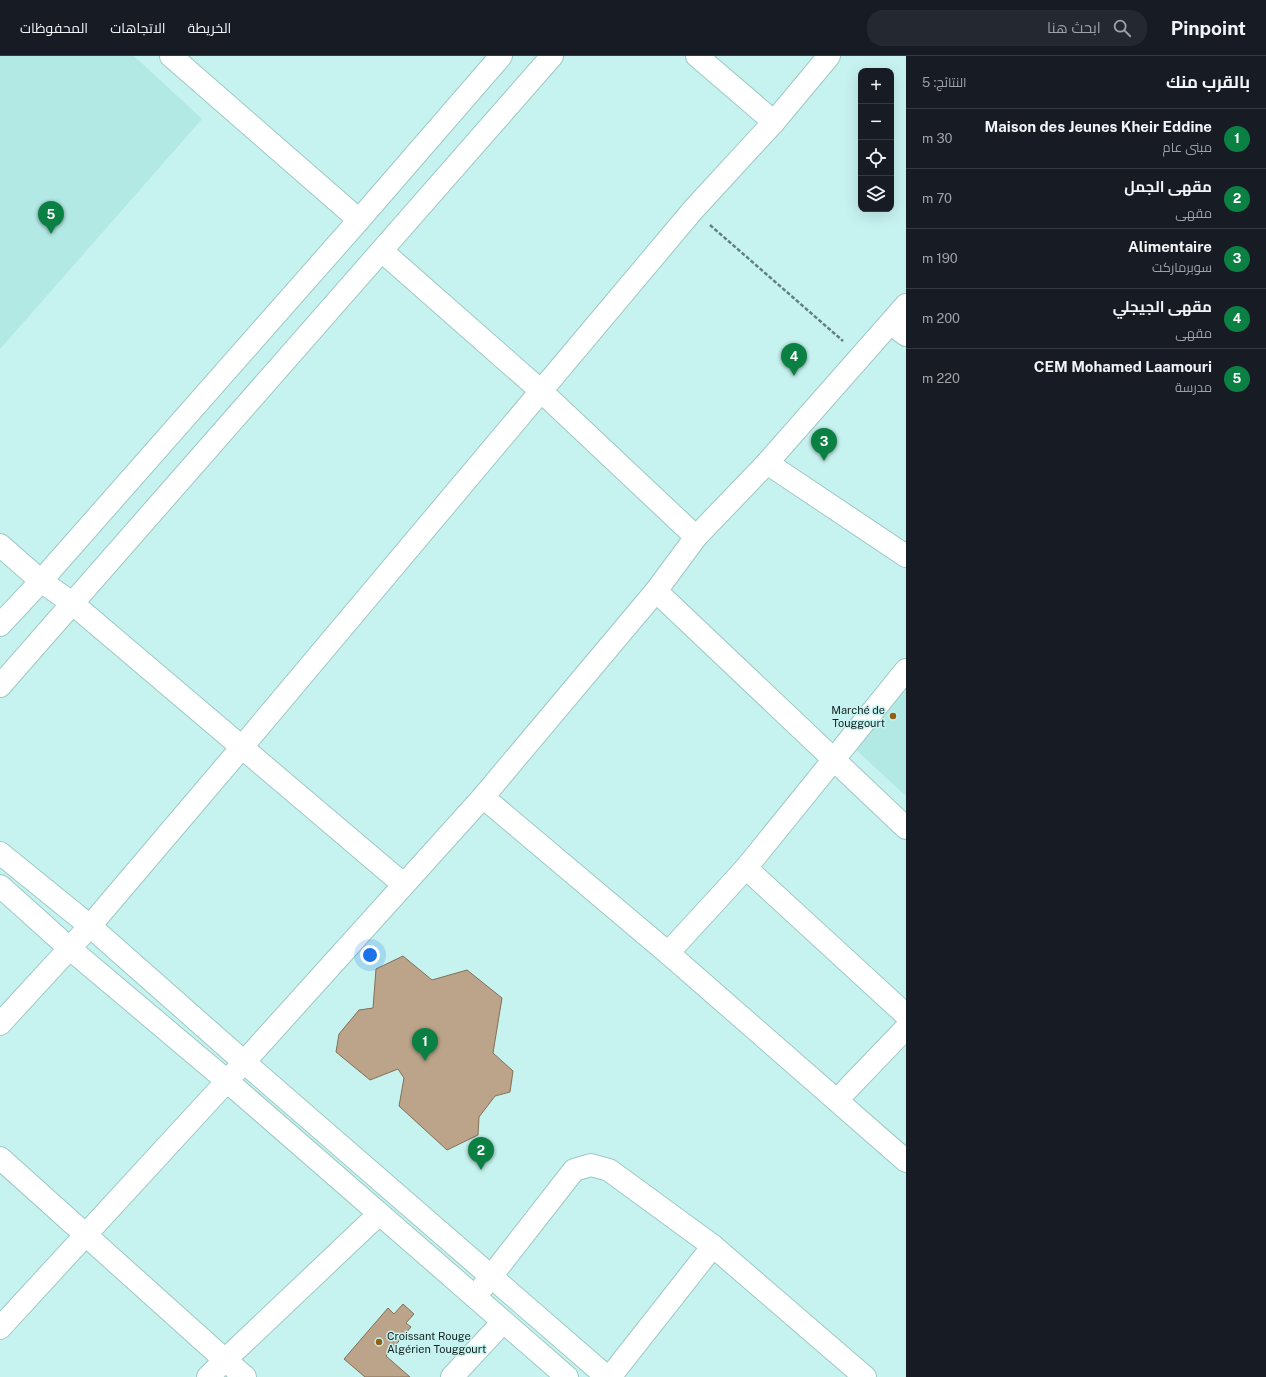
<!DOCTYPE html>
<html lang="ar">
<meta charset="utf-8">
<style>
body{margin:0;font-family:"Public Sans",Cairo,sans-serif;background:#242831;color:#f1f3f6;direction:rtl}
.controls{position:absolute;right:12px;top:12px;display:grid;overflow:hidden;border-radius:8px;box-shadow:0 4px 16px #0002}
.controls button{width:36px;height:36px;display:grid;place-items:center;padding:0;border:0;border-bottom:1px solid #363941;background:#171b24;color:#f1f3f6;font:20px sans-serif}
.you{position:absolute;left:370px;top:899px;width:14px;height:14px;margin:-10px;border:3px solid #fff;border-radius:50%;background:#1a73e8;box-shadow:0 0 0 6px #1a73e833}
.badge{display:grid;place-items:center;width:26px;height:26px;border-radius:50%;background:#0b8043;color:#fff;font-size:13px;font-weight:700}
.pin{position:absolute;translate:-50% -33px;filter:drop-shadow(0 1px 2px #0008)}
.pin::after{content:'';position:absolute;top:21px;width:14px;height:12px;background:inherit;clip-path:polygon(0 0,100% 0,50% 100%)}
.list{margin:0;padding:0;list-style:none}
h2{display:flex;justify-content:space-between;align-items:center;height:52px;margin:0;padding:0 16px;font-size:17px}
h2 small{font-size:13px;font-weight:400;color:#9ea1a6}
.list li{display:grid;grid-template-columns:26px 1fr auto;gap:12px;align-items:center;box-sizing:border-box;height:60px;padding:0 16px;border-top:1px solid #363941}
.list b{display:block;font-size:15px;white-space:nowrap}
.list p{margin:0;font-size:13px;white-space:nowrap;color:#9ea1a6}
.list em{font-size:13px;font-style:normal;color:#9ea1a6}
.icon{flex:none;width:22px;height:22px;fill:none;stroke:currentColor;stroke-width:2;stroke-linecap:round;stroke-linejoin:round}
.map{position:relative;flex:none;width:906px;height:1321px;overflow:hidden;direction:ltr}
header{display:flex;align-items:center;gap:24px;box-sizing:border-box;height:56px;padding:0 20px;background:#171b24;border-bottom:1px solid #363941}
header strong{font-size:19px}
nav{display:flex;gap:22px;margin-inline-start:auto;font-size:14px}
.search{width:280px;height:36px;background:#242831;display:flex;align-items:center;gap:10px;box-sizing:border-box;padding:0 14px;border-radius:16px;color:#9ea1a6;font-size:15px}
main{display:flex}
aside{flex:1;background:#171b24}
.map>svg:first-child{display:block}
.built{fill:#b2e9e5}
.building{fill:#bba489;stroke:#846f55}
.lines{fill:none;stroke-linecap:round;stroke-linejoin:round}
.street-casing{stroke:#9dc8c5;stroke-width:24}
.secondary-casing{stroke:#9dc8c5;stroke-width:24}
.primary-casing{stroke:#9dc8c5;stroke-width:24}
.path{stroke:#62807e;stroke-width:2.5;stroke-dasharray:4 2;stroke-linecap:butt}
.street{stroke:#fff;stroke-width:22}
.secondary{stroke:#fff;stroke-width:22}
.primary{stroke:#fff;stroke-width:22}
.poi-dot{fill:#936013;stroke:#c6f2ef;stroke-width:1.5}
.labels{text-anchor:middle;dominant-baseline:central;stroke-width:3;stroke-linejoin:round;paint-order:stroke}
.poi-label{font-size:11px;fill:#102120;stroke:#c6f2ef;text-anchor:end}
</style>
<header>
<strong>Pinpoint</strong>
<div class="search"><svg class="icon" aria-label="search" viewBox="0 0 24 24"><circle cx="10" cy="10" r="6"/><path d="M15 15l6 6"/></svg>ابحث هنا</div>
<nav><a>الخريطة</a><a>الاتجاهات</a><a>المحفوظات</a></nav>
</header>
<main>
<aside>
<h2>بالقرب منك<small>النتائج: 5</small></h2>
<ul class="list">
<li><span class="badge">1</span><div><b>Maison des Jeunes Kheir Eddine</b><p>مبنى عام</p></div><em>30 m</em></li>
<li><span class="badge">2</span><div><b>مقهى الجمل</b><p>مقهى</p></div><em>70 m</em></li>
<li><span class="badge">3</span><div><b>Alimentaire</b><p>سوبرماركت</p></div><em>190 m</em></li>
<li><span class="badge">4</span><div><b>مقهى الجيجلي</b><p>مقهى</p></div><em>200 m</em></li>
<li><span class="badge">5</span><div><b>CEM Mohamed Laamouri</b><p>مدرسة</p></div><em>220 m</em></li>
</ul>
</aside>
<div class="map">
<svg width="906" height="1321" viewBox="0 0 906 1321">
<rect width="100%" height="100%" fill="#c6f2ef"/>
<g class="built">
<path d="M0 0H134L202 63 0 293Z"/>
<path d="M906 630V740L853 691Z"/>
</g>
<g class="building">
<path d="M403 900 432 924 467 914 502 942 493 997 513 1015 510 1036 495 1040 479 1061 478 1079 447 1094 399 1050 404 1022 398 1013 370 1024 336 996 339 978 359 954 373 952 376 913Z"/>
<path d="M403 1248 414 1258 406 1267 411 1271 386 1300 410 1321H365L344 1303 388 1252 394 1258Z"/>
</g>
<g class="lines">
<defs>
<g id="street">
<path d="M697 0 774 66"/>
<path d="M383 196 541 335 696 481"/>
<path d="M891 268 906 279"/>
<path d="M767 407 906 500"/>
<path d="M0 489 41 525 72 547 403 828"/>
<path d="M746 812 906 959"/>
<path d="M668 897 746 812 906 614"/>
<path d="M0 968 90 870 242 691 693 154 774 66 829 0"/>
<path d="M837 1044 906 972"/>
<path d="M0 1102 225 1304 208 1321"/>
<path d="M475 1241 574 1114 591 1109 609 1114 713 1190"/>
<path d="M0 1272 227 1025"/>
<path d="M245 1321 225 1304 379 1158"/>
<path d="M452 1321 503 1266"/>
<path d="M610 1321 713 1190 865 1321"/>
</g>
<g id="secondary">
<path d="M171 0 359 164"/>
<path d="M656 535 906 772"/>
<path d="M0 569 41 525 359 164 501 0"/>
<path d="M0 630 552 0"/>
<path d="M483 741 668 897 906 1105"/>
</g>
<g id="primary">
<path d="M0 797 90 870 244 1006 607 1321"/>
<path d="M0 830 68 891 227 1025 567 1321"/>
<path d="M227 1025 483 741 656 535 696 481 767 407 906 249"/>
</g>
</defs>
<use href="#street" class="street-casing"/>
<use href="#secondary" class="secondary-casing"/>
<use href="#primary" class="primary-casing"/>
<path class="path" d="M710 169 843 285"/>
<use href="#street" class="street"/>
<use href="#secondary" class="secondary"/>
<use href="#primary" class="primary"/>
</g>
<g class="poi-dot">
<circle cx="893" cy="660" r="4"/>
<circle cx="379" cy="1286" r="4"/>
</g>
<g class="labels">
<g class="poi-label">
<text x="885" y="654">Marché de<tspan x="885" dy="13">Touggourt</tspan></text>
<text x="387" y="1280" text-anchor="start">Croissant Rouge<tspan x="387" dy="13">Algérien Touggourt</tspan></text>
</g>
</g>
</svg>
<div class="controls">
<button>+</button>
<button>−</button>
<button><svg class="icon" aria-label="locate" viewBox="0 0 24 24"><circle cx="12" cy="12" r="6"/><path d="M12 2v4M12 18v4M2 12h4M18 12h4"/></svg></button>
<button><svg class="icon" aria-label="layers" viewBox="0 0 24 24"><path d="M12 4l9 5-9 5-9-5zM3 14l9 5 9-5"/></svg></button>
</div>
<div class="you"></div>
<div class="pin badge" style="left:425px;top:1005px">1</div>
<div class="pin badge" style="left:481px;top:1114px">2</div>
<div class="pin badge" style="left:824px;top:405px">3</div>
<div class="pin badge" style="left:794px;top:320px">4</div>
<div class="pin badge" style="left:51px;top:178px">5</div>
</div>
</main>
